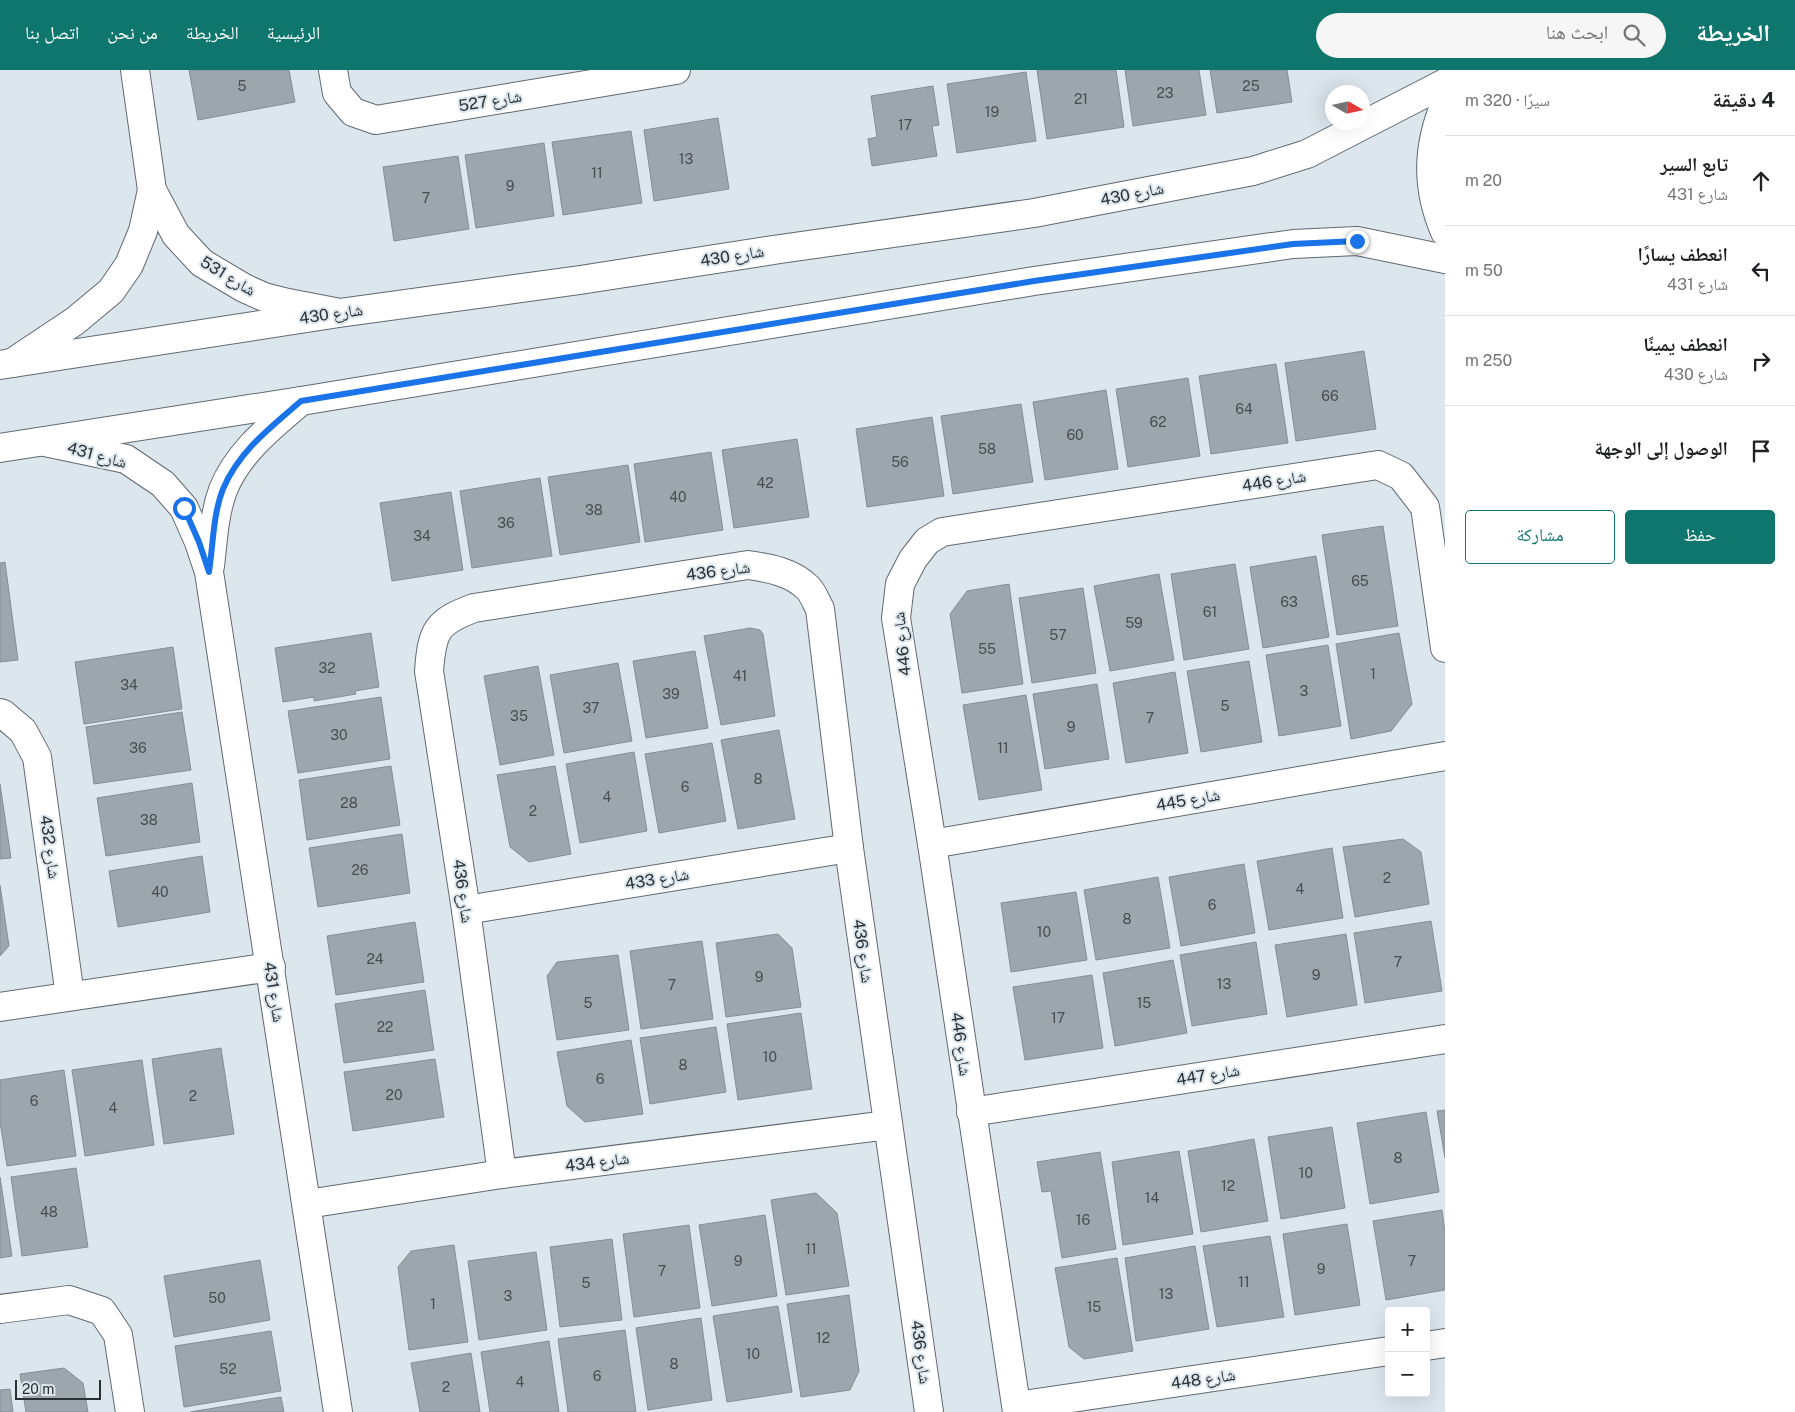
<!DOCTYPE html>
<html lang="ar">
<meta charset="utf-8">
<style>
body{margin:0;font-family:"Public Sans","Noto Naskh Arabic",sans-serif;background:#f6f6f6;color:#202124;direction:rtl}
.controls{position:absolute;right:15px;bottom:15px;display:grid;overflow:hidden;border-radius:5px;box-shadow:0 5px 20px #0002}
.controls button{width:45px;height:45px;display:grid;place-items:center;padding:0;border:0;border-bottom:1px solid #e0e0e0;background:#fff;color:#202124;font:25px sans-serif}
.compass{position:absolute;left:1325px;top:15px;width:45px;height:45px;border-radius:50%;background:#fff;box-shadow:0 5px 20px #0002;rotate:99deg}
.scale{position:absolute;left:15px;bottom:12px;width:86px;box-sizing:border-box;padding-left:5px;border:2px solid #2b2f32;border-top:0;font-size:14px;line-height:18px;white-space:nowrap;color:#2b2f32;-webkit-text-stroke:4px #dce6ed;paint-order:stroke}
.stop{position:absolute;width:15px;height:15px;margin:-11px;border:4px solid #1a73e8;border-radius:50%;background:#fff}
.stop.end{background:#1a73e8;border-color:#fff;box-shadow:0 1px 5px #0008}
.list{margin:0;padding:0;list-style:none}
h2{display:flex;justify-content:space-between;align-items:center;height:65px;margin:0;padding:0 20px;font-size:21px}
h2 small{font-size:16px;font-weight:400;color:#757577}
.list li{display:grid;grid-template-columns:32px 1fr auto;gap:15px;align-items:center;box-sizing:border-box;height:90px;padding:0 20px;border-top:1px solid #e0e0e0}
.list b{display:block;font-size:19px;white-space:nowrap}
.list p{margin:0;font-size:16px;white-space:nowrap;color:#757577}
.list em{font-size:16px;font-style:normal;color:#757577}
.actions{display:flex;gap:10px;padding:15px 20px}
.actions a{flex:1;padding:11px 0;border:1px solid #0f766e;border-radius:5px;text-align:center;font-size:18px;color:#0f766e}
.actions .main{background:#0f766e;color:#fff}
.icon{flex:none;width:28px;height:28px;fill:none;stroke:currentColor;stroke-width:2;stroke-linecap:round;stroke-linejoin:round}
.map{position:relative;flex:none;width:1445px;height:1342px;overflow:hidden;direction:ltr}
header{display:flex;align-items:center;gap:30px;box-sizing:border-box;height:70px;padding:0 25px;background:#0f766e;color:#fff}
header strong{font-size:24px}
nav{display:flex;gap:28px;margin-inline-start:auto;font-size:18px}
.search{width:350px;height:45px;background:#f6f6f6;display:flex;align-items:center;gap:12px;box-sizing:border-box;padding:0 18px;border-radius:28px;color:#757577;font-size:19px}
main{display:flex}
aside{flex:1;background:#fff}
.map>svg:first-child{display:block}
.building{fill:#9ca6ad;stroke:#858e95}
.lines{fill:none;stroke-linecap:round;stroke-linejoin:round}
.minor-casing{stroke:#616970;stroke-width:30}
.tertiary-casing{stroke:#616970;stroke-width:30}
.minor{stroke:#fff;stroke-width:28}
.tertiary{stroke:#fff;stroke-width:28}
.route{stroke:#1a73e8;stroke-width:6}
.labels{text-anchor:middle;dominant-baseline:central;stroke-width:4;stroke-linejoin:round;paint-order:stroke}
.number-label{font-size:14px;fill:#474d51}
.street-label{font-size:16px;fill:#2b2f32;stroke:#dce6ed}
</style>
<header>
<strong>الخريطة</strong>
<div class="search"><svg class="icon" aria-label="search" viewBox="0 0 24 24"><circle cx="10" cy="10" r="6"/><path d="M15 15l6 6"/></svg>ابحث هنا</div>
<nav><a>الرئيسية</a><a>الخريطة</a><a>من نحن</a><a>اتصل بنا</a></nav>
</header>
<main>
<aside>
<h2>4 دقيقة<small>سيرًا · 320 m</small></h2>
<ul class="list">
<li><svg class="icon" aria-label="ahead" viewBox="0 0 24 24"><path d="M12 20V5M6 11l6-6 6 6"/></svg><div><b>تابع السير</b><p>شارع 431</p></div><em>20 m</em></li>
<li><svg class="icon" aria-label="left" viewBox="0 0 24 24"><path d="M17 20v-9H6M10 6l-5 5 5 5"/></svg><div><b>انعطف يسارًا</b><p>شارع 431</p></div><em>50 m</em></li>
<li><svg class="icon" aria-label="right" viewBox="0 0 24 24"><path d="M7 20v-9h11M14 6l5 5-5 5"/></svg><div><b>انعطف يمينًا</b><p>شارع 430</p></div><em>250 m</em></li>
<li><svg class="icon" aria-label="arrive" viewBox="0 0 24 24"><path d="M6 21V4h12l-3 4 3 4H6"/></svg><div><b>الوصول إلى الوجهة</b></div></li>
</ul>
<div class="actions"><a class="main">حفظ</a><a>مشاركة</a></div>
</aside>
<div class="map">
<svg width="1445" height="1342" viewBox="0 0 1445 1342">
<rect width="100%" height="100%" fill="#dce6ed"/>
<g class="building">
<path d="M189 0H289L295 32 198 50Z"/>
<path d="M1037 0H1116L1124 57 1047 69Z"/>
<path d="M1125 0H1199L1206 45 1133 56Z"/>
<path d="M1210 0H1287L1292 32 1217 43Z"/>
<path d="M1026 2 1036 71 957 83 947 14Z"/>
<path d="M933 16 939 55 932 56 937 86 872 96 868 69 877 67 871 26Z"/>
<path d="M718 48 729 119 654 131 644 60Z"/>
<path d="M631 61 642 133 563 145 552 72Z"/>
<path d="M544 73 554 146 476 158 465 85Z"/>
<path d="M458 86 469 159 394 171 383 97Z"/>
<path d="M1364 281 1376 359 1296 371 1285 293Z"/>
<path d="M1276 294 1288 373 1211 384 1199 306Z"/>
<path d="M1188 308 1200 386 1128 397 1116 319Z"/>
<path d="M1106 320 1118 399 1045 410 1033 332Z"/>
<path d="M1021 334 1033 412 953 424 941 346Z"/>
<path d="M932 347 944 426 867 437 856 359Z"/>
<path d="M797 369 809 447 734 458 722 380Z"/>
<path d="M711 382 723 460 645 472 634 394Z"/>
<path d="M628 395 640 472 560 485 548 407Z"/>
<path d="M540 408 552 486 472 498 460 421Z"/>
<path d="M451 422 463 500 392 511 380 433Z"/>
<path d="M1383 456 1398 556 1337 565 1322 465Z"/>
<path d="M1316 486 1329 567 1263 578 1250 497Z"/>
<path d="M5 492 18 590 0 592V493Z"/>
<path d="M1235 494 1249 579 1184 590 1171 504Z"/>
<path d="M1159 504 1174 590 1110 601 1094 516Z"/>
<path d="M1009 514 1023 614 962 623 950 544 967 521Z"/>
<path d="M1083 518 1096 603 1032 613 1019 528Z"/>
<path d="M750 558 760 560 763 564 775 646 721 655 704 566Z"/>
<path d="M371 563 379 617 355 621 356 624 314 631V627L283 632 275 578Z"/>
<path d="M1399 563 1412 634 1391 661 1351 669 1336 574Z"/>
<path d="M1328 575 1341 656 1279 666 1266 585Z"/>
<path d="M173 577 182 639 84 654 75 592Z"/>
<path d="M695 581 708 658 646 668 633 591Z"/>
<path d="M1249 591 1262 672 1201 682 1187 601Z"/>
<path d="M618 593 632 671 564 683 550 605Z"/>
<path d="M538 596 554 685 500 695 484 606Z"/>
<path d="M1175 602 1188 683 1126 693 1113 613Z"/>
<path d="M1097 614 1109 689 1045 699 1033 624Z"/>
<path d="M1026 625 1042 720 979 730 963 635Z"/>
<path d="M381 627 390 689 298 703 288 641Z"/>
<path d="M182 642 191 700 94 714 86 657Z"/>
<path d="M779 660 795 749 738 759 721 670Z"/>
<path d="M712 673 726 751 659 763 645 684Z"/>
<path d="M634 682 647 761 580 773 566 694Z"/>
<path d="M391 696 400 755 307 770 299 710Z"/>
<path d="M555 696 571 784 529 792 510 777 497 705Z"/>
<path d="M192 713 200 772 106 786 97 728Z"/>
<path d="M0 714 11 788 0 789Z"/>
<path d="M402 764 410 823 318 837 309 778Z"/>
<path d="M1403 769 1421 782 1429 834 1355 847 1343 777Z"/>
<path d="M1332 778 1343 848 1269 860 1257 791Z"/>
<path d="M202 786 210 842 118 857 109 801Z"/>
<path d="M1244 794 1255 863 1181 876 1169 807Z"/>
<path d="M1158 807 1170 878 1096 890 1084 820Z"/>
<path d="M0 815 9 876 0 886Z"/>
<path d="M1076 822 1087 890 1011 902 1001 833Z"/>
<path d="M1431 851 1442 921 1365 933 1354 863Z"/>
<path d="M415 852 424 912 336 925 327 866Z"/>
<path d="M778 864 792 878 801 937 726 947 716 873Z"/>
<path d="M1346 864 1357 935 1287 947 1275 875Z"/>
<path d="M702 871 713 949 641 959 630 881Z"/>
<path d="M1256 872 1267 944 1192 956 1180 885Z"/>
<path d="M618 885 629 960 557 970 547 906 557 892Z"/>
<path d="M1173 890 1187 963 1115 976 1103 903Z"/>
<path d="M1092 905 1103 978 1025 990 1013 917Z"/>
<path d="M425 920 434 980 344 993 335 934Z"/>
<path d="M801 943 812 1019 738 1030 727 954Z"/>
<path d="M716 957 726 1022 650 1034 640 968Z"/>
<path d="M631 970 643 1044 585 1052 567 1036 557 982Z"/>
<path d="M221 978 234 1064 164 1074 152 989Z"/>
<path d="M435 989 444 1047 353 1061 344 1002Z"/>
<path d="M142 990 154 1075 85 1086 72 1000Z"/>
<path d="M64 1000 76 1086 7 1096 0 1052V1010Z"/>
<path d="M1445 1040V1088L1437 1041Z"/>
<path d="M1426 1042 1439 1122 1370 1134 1357 1053Z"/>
<path d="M1332 1057 1345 1138 1281 1149 1268 1067Z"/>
<path d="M1254 1069 1268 1151 1201 1162 1188 1081Z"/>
<path d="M1179 1081 1193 1164 1123 1175 1112 1092Z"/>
<path d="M1100 1082 1116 1179 1062 1188 1051 1121 1042 1122 1037 1092Z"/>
<path d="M76 1098 88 1177 22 1186 11 1107Z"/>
<path d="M0 1107 12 1186 0 1188Z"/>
<path d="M816 1123 837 1143 849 1216 786 1225 771 1130Z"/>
<path d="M1442 1140 1445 1162V1220L1386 1230 1373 1151Z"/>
<path d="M765 1145 777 1226 712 1236 699 1155Z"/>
<path d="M1347 1154 1360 1235 1295 1245 1283 1164Z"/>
<path d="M689 1155 700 1238 634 1247 623 1164Z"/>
<path d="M1270 1166 1284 1247 1217 1257 1203 1176Z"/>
<path d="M612 1169 622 1250 560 1257 550 1177Z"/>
<path d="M454 1175 468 1272 409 1280 398 1197 411 1181Z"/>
<path d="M1195 1176 1209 1259 1136 1271 1125 1188Z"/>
<path d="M536 1182 547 1260 479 1270 468 1191Z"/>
<path d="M1117 1188 1133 1281 1084 1289 1069 1277 1055 1198Z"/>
<path d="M260 1190 270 1250 174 1267 164 1206Z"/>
<path d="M849 1225 859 1301 850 1320 801 1327 787 1234Z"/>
<path d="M778 1236 792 1322 727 1332 713 1246Z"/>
<path d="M701 1248 712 1330 648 1340 636 1258Z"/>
<path d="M625 1260 636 1342H568L558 1269Z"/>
<path d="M271 1261 281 1321 184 1337 175 1276Z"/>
<path d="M549 1271 559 1342H490L481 1282Z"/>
<path d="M471 1283 480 1342H420L411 1293Z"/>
<path d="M64 1298 83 1313 88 1342H26L20 1304Z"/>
<path d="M10 1319 13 1342H0V1320Z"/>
<path d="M281 1327 284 1342H190Z"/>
</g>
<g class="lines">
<defs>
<g id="minor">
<path d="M135 0 152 120 176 165 202 193 244 218 264 227 288 233 335 242"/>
<path d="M333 0 337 23 353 42 376 50 676 0"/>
<path d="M12 293 75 251 111 221 129 195 143 161 152 120"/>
<path d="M45 372 126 389 163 414 184 438 199 472 209 502 338 1342"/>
<path d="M210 496C213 471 214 444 223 420 238 382 271 357 301 331"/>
<path d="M0 643 3 644 23 661 37 687 70 926"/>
<path d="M932 774 1445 686"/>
<path d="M466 840 849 778"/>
<path d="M0 937 271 897"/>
<path d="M971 1042 1445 969"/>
<path d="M502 1104 466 840 429 601C432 561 436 552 474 538L748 495C769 498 792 502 808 518 813 523 816 532 820 539L849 778 929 1342"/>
<path d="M307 1134 502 1104 888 1055"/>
<path d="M0 1239 69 1230 102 1241 118 1265 130 1342"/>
<path d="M1426 1276 1445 1273"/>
<path d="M1017 1336 1389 1281"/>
<path d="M1017 1342 932 774 896 548 900 514 913 489 927 471 942 462 1378 395 1401 406 1425 437 1445 578"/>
</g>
<g id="tertiary">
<path d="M1445 34C1427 78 1426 117 1445 162"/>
<path d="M0 295 339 243 580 210 780 179 1034 143 1253 101 1307 84 1445 13"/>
<path d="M0 378 301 331 1034 211 1293 174 1357 171 1445 189"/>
</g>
</defs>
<use href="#minor" class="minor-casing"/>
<use href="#tertiary" class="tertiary-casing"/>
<use href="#minor" class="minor"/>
<use href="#tertiary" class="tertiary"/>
</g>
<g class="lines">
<path class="route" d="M184 438 199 472 209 502C213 476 213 444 223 419 239 381 271 357 301 331L1034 211 1293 174 1357 171"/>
</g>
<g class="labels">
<g class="number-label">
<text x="242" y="16">5</text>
<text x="1251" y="16">25</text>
<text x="1165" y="23">23</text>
<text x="1081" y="29">21</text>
<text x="992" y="42">19</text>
<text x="905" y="55">17</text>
<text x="686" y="89">13</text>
<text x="597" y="103">11</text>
<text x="510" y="116">9</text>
<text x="426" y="128">7</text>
<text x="1330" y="326">66</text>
<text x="1244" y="339">64</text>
<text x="1158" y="352">62</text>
<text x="1075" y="365">60</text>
<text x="987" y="379">58</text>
<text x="900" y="392">56</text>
<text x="765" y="413">42</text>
<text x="678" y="427">40</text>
<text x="594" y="440">38</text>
<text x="506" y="453">36</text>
<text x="422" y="466">34</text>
<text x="1360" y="511">65</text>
<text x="1289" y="532">63</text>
<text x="1210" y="542">61</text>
<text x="1134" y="553">59</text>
<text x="1058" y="565">57</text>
<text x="987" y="579">55</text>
<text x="327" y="598">32</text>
<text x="1373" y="604">1</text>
<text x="740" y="606">41</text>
<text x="129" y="615">34</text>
<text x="1304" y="621">3</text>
<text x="671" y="624">39</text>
<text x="1225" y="636">5</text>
<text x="591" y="638">37</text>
<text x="519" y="646">35</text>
<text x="1150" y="648">7</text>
<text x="1071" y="657">9</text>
<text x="339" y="665">30</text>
<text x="138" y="678">36</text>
<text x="1003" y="678">11</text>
<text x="758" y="709">8</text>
<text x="685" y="717">6</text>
<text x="607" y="727">4</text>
<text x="349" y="733">28</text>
<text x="533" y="741">2</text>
<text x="149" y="750">38</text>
<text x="360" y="800">26</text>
<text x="1387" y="808">2</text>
<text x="1300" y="819">4</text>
<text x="160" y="822">40</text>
<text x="1212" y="835">6</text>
<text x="1127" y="849">8</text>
<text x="1044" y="862">10</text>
<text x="375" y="889">24</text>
<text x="1398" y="892">7</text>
<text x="1316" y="905">9</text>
<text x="759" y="907">9</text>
<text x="1224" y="914">13</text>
<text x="672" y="915">7</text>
<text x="588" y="933">5</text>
<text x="1144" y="933">15</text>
<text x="1058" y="948">17</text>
<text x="385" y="957">22</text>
<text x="770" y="987">10</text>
<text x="683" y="995">8</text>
<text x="600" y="1009">6</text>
<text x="394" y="1025">20</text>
<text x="193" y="1026">2</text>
<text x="34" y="1031">6</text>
<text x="113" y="1038">4</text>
<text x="1398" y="1088">8</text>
<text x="1306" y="1103">10</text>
<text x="1228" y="1116">12</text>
<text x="1152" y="1128">14</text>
<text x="49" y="1142">48</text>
<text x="1083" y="1150">16</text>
<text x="811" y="1179">11</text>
<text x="738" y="1191">9</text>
<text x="1412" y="1191">7</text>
<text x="1321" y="1199">9</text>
<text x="662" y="1201">7</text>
<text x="1244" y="1212">11</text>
<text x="586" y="1213">5</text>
<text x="1166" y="1224">13</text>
<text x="508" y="1226">3</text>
<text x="217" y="1228">50</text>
<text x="433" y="1234">1</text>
<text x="1094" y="1237">15</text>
<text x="823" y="1268">12</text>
<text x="753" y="1284">10</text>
<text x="674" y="1294">8</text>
<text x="228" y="1299">52</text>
<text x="597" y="1306">6</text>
<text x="520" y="1312">4</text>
<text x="446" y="1317">2</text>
</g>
<g class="street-label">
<text transform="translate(490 31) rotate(-9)">شارع 527</text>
<text transform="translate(1132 124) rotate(-11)">شارع 430</text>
<text transform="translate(732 186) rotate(-9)">شارع 430</text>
<text transform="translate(228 206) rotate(31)">شارع 531</text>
<text transform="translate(331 244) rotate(-8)">شارع 430</text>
<text transform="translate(97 385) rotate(15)">شارع 431</text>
<text transform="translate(1274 411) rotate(-9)">شارع 446</text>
<text transform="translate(718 501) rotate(-7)">شارع 436</text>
<text transform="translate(902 574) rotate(-96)">شارع 446</text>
<text transform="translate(1188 730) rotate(-10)">شارع 445</text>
<text transform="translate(50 777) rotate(82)">شارع 432</text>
<text transform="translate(657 809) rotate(-9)">شارع 433</text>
<text transform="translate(463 821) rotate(82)">شارع 436</text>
<text transform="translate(863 881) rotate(82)">شارع 436</text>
<text transform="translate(274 922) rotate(81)">شارع 431</text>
<text transform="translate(961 974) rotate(82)">شارع 446</text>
<text transform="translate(1208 1005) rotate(-9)">شارع 447</text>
<text transform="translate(597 1092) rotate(-7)">شارع 434</text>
<text transform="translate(921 1282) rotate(82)">شارع 436</text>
<text transform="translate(1203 1309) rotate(-8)">شارع 448</text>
</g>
</g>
</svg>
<div class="controls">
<button>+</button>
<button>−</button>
</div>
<svg class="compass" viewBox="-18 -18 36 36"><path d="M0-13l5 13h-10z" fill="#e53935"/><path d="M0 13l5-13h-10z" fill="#757577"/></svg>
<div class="scale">20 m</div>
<div class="stop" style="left:184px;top:438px"></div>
<div class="stop end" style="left:1357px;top:171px"></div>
</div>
</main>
